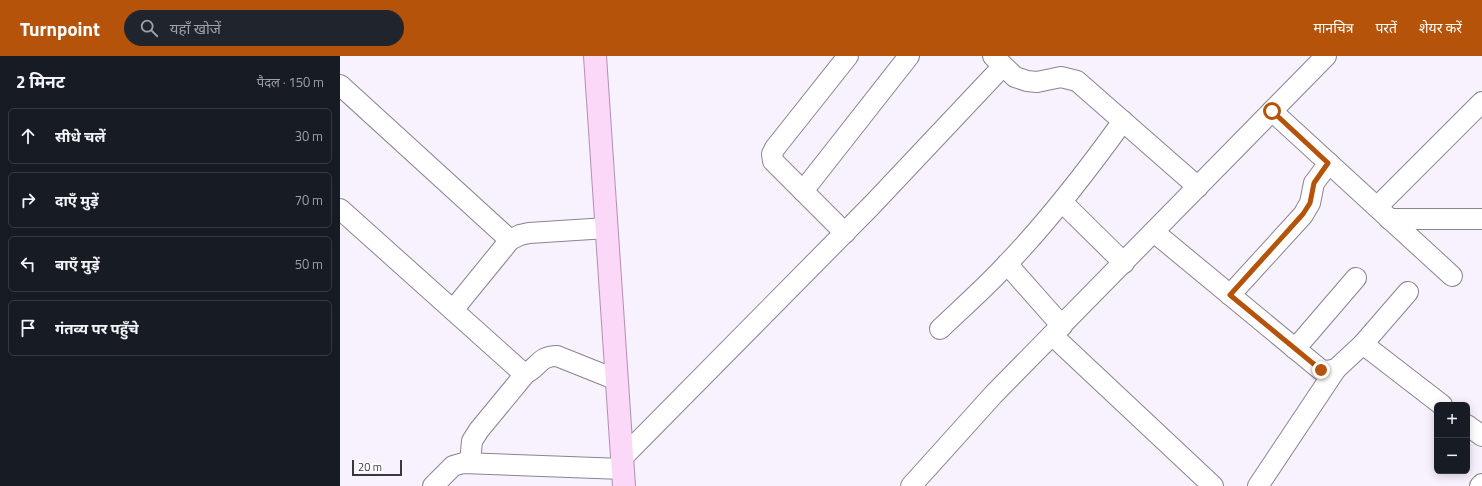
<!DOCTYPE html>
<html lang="hi">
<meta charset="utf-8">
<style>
body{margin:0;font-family:"Titillium Web","Noto Sans Devanagari",sans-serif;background:#20242c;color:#f1f3f6}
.controls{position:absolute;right:12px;bottom:12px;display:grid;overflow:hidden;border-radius:6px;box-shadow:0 2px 10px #0003}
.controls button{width:36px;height:36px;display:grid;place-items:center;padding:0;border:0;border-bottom:1px solid #363941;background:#171b24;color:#f1f3f6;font:20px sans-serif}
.scale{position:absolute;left:12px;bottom:10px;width:50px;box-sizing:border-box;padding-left:4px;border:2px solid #3a373d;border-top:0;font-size:11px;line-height:14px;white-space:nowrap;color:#3a373d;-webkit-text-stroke:3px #fff;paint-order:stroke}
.stop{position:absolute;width:12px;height:12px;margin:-9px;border:3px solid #b45309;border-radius:50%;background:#fff}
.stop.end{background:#b45309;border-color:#fff;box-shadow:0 1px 4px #0008}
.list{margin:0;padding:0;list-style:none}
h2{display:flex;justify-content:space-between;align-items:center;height:52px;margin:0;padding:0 16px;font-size:17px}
h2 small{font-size:13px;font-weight:400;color:#9ea1a6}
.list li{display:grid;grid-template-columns:26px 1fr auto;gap:12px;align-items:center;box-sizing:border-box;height:56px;margin:0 8px 8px;padding:0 8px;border:1px solid #363941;border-radius:6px}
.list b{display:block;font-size:15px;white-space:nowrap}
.list em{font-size:13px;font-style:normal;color:#9ea1a6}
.icon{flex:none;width:22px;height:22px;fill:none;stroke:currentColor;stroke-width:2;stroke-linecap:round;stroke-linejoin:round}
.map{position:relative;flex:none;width:1142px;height:430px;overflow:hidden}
header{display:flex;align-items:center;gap:24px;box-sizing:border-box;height:56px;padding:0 20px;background:#b45309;color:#fff}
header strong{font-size:19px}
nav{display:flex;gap:22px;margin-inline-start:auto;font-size:14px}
.search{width:280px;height:36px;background:#20242c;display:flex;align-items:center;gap:10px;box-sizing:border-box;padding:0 14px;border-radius:22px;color:#9ea1a6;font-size:15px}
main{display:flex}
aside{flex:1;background:#171b24}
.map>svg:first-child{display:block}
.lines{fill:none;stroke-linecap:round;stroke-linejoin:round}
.minor-casing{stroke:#8a8490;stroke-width:22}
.major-casing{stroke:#b68eb3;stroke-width:24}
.minor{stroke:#fff;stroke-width:20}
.major{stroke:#fbd7f8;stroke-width:22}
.route{stroke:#b45309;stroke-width:5}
</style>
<header>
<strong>Turnpoint</strong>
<div class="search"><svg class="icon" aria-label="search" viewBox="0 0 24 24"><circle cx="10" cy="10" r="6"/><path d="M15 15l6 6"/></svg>यहाँ खोजें</div>
<nav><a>मानचित्र</a><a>परतें</a><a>शेयर करें</a></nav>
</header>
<main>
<aside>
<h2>2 मिनट<small>पैदल · 150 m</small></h2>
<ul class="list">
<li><svg class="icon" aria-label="ahead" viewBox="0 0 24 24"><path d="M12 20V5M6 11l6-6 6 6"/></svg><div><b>सीधे चलें</b></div><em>30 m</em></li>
<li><svg class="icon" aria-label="right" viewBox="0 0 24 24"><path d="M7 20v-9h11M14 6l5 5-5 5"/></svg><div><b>दाएँ मुड़ें</b></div><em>70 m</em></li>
<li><svg class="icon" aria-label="left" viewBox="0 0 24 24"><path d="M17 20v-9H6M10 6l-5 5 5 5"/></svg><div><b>बाएँ मुड़ें</b></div><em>50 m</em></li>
<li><svg class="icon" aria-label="arrive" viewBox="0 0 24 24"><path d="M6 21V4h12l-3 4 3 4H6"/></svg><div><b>गंतव्य पर पहुँचे</b></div></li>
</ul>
</aside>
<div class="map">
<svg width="1142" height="430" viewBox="0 0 1142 430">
<rect width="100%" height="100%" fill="#f8f1fe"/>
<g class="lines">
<defs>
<g id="minor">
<path d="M653 0 675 21 687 25 697 26 721 21 737 25 858 131"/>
<path d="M0 29 170 184"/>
<path d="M932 55 1112 220"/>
<path d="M463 135 569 0"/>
<path d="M722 146 784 207"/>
<path d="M1037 151 1142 46"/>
<path d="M0 153 182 316 186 317C199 311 199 300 217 300L277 324"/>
<path d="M1049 163H1142"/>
<path d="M814 176 981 314 988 315 996 313 1023 288 1068 236"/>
<path d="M505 177 433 105 432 98 435 92 508 0"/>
<path d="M667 208 722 270"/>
<path d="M890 239 963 159 970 147 974 127 989 107"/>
<path d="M113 254 170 184 180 179 189 177 267 172"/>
<path d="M600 273C623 251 647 230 668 207 710 163 747 115 783 65"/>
<path d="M712 279 873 430"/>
<path d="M1023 288 1102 349"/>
<path d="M955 293 1016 222"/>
<path d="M1127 369 1142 380"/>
<path d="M282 402 532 149 663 10"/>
<path d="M130 407 132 385 139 374 186 317"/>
<path d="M93 430 113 410 123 407 283 413"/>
<path d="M571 430 653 339 986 0"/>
<path d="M918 430 996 313"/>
<path d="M1140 430 1142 428"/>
</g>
<path id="major" d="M255 0 284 430"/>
</defs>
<use href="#minor" class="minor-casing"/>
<use href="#major" class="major-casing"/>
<use href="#minor" class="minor"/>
<use href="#major" class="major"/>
</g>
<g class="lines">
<path class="route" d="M932 55 988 107 974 127 970 147 963 158 890 239 981 314"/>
</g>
</svg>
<div class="controls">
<button>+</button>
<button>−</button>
</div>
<div class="scale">20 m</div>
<div class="stop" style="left:932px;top:55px"></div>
<div class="stop end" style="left:981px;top:314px"></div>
</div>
</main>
